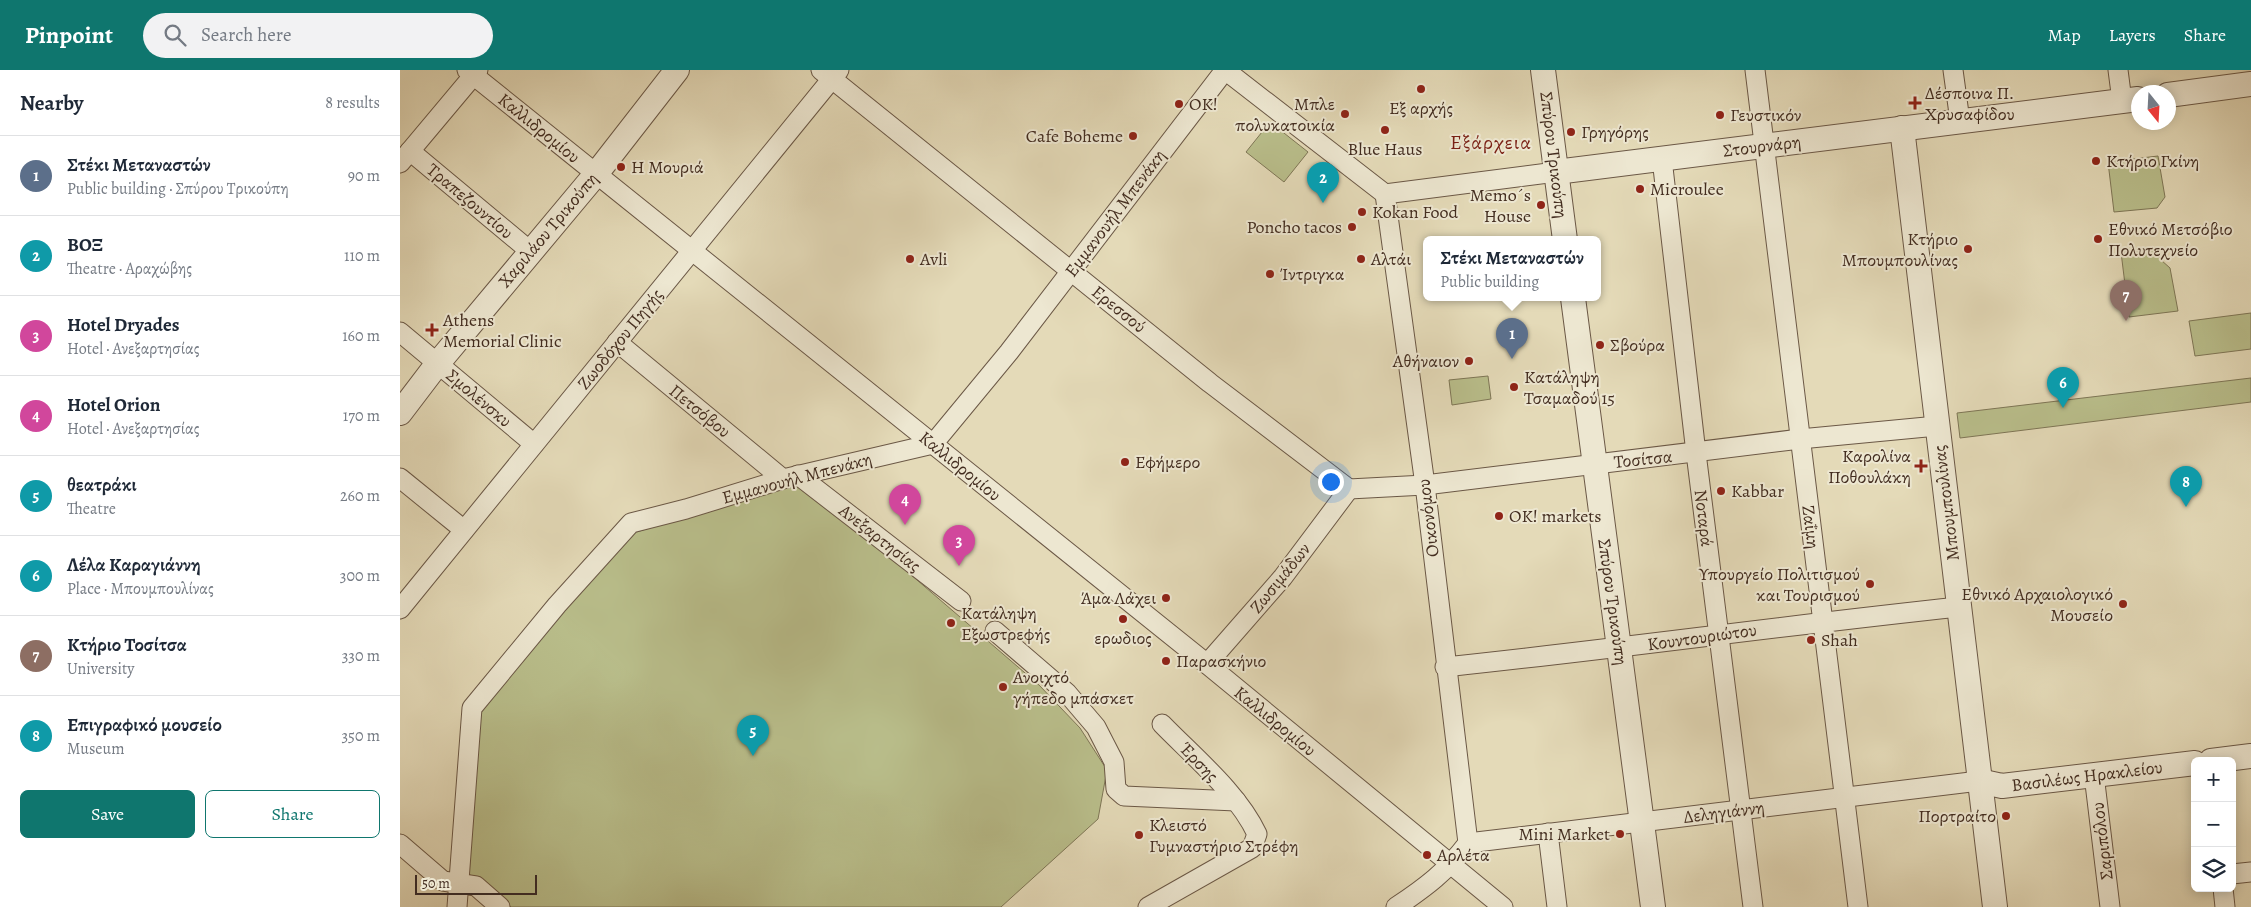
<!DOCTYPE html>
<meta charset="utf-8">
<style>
body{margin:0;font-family:Alegreya,serif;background:#f2f2f3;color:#1f2937}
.controls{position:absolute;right:15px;bottom:15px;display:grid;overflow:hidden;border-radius:8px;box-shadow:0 2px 12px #0003}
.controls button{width:45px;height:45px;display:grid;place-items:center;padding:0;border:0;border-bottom:1px solid #e0e1e3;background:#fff;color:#1f2937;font:25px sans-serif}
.compass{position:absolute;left:1731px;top:15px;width:45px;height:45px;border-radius:50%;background:#fff;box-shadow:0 2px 12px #0003;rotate:162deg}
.scale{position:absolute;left:15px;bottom:12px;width:122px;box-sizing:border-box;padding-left:5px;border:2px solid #432d20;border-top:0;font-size:14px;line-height:18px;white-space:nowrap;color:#432d20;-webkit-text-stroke:4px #ede7d1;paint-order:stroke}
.you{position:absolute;left:930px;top:411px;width:18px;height:18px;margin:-12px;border:4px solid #fff;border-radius:50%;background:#1a73e8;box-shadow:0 0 0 8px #1a73e833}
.badge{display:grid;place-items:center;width:32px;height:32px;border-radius:50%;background:#0f766e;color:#fff;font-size:16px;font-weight:700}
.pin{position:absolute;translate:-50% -41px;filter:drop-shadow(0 1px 2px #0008)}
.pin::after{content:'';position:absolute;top:26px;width:18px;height:15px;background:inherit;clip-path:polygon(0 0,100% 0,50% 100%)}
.popup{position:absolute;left:1023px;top:166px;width:178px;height:65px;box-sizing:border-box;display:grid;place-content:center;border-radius:8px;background:#fff;filter:drop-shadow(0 1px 4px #0005);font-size:16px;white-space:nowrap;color:#747a83}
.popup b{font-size:19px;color:#1f2937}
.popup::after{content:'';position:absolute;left:50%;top:100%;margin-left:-10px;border:10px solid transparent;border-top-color:#fff}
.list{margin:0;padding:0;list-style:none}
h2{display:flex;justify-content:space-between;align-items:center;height:65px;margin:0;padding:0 20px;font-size:21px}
h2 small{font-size:16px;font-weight:400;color:#747a83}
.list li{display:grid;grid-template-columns:32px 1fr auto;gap:15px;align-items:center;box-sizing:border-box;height:80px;padding:0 20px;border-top:1px solid #e0e1e3}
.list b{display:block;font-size:19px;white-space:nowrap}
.list p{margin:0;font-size:16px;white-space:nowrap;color:#747a83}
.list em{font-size:16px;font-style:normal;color:#747a83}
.actions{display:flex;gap:10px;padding:15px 20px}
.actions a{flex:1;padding:11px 0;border:1px solid #0f766e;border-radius:8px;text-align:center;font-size:18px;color:#0f766e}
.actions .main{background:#0f766e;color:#fff}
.icon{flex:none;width:28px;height:28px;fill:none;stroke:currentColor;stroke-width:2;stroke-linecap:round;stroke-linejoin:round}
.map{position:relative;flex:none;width:1851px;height:837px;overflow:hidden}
header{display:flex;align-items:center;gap:30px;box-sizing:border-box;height:70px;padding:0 25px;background:#0f766e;color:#fff}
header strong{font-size:24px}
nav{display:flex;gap:28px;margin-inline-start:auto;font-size:18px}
.search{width:350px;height:45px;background:#f2f2f3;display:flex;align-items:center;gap:12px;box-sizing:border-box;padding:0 18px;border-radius:28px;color:#747a83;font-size:19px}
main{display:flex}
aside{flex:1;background:#fff}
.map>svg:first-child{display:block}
.green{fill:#b9be8b;stroke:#7e7656}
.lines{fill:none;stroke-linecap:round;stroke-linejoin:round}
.minor-casing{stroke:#6b5846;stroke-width:21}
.tertiary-casing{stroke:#6b5846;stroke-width:26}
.minor{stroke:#ede7d1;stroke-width:19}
.tertiary{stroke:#ede7d1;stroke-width:24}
.poi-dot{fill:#8f2418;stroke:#ede7d1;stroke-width:2}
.labels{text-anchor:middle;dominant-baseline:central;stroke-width:4;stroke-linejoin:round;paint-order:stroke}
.poi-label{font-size:18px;fill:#432d20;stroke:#ede7d1;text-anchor:start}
.street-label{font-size:18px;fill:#432d20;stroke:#ede7d1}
.quarter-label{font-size:20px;letter-spacing:1px;fill:#7a1f14;stroke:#ede7d1}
</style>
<header>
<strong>Pinpoint</strong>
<div class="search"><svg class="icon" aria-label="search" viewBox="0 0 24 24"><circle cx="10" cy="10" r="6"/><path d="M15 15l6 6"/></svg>Search here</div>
<nav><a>Map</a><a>Layers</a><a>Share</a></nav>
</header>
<main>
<aside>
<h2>Nearby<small>8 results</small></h2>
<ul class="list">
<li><span class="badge" style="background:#5c6f8a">1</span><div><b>Στέκι Μεταναστών</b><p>Public building · Σπύρου Τρικούπη</p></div><em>90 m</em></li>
<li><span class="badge" style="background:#0f9aa8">2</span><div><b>ΒΟΞ</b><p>Theatre · Αραχώβης</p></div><em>110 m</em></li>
<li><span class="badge" style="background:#d1479c">3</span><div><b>Hotel Dryades</b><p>Hotel · Ανεξαρτησίας</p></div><em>160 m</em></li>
<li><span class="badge" style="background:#d1479c">4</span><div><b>Hotel Orion</b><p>Hotel · Ανεξαρτησίας</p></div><em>170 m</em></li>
<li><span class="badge" style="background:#0f9aa8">5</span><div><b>θεατράκι</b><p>Theatre</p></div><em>260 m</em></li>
<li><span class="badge" style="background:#0f9aa8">6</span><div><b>Λέλα Καραγιάννη</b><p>Place · Μπουμπουλίνας</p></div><em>300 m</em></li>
<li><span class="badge" style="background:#8d6e63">7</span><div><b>Κτήριο Τοσίτσα</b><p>University</p></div><em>330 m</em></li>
<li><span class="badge" style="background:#0f9aa8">8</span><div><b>Επιγραφικό μουσείο</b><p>Museum</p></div><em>350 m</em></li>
</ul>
<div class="actions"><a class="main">Save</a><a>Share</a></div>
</aside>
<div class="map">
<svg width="1851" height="837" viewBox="0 0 1851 837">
<rect width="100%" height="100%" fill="#e4dab8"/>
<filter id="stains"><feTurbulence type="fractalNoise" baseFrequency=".004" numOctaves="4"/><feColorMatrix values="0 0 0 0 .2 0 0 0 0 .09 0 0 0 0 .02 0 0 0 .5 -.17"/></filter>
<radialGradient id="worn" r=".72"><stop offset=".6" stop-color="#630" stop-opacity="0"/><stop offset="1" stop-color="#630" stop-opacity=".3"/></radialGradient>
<g class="green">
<path d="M870 52 908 82 884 112 846 82Z"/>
<path d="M1758 86 1765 127 1757 138 1714 142 1708 92Z"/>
<path d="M1755 180 1761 190 1770 198 1778 241 1729 247 1721 182Z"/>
<path d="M1851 243V279L1795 286 1789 251Z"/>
<path d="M1088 306 1091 329 1052 335 1049 310Z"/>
<path d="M1851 308V332L1560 368 1557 343Z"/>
<path d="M402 411 639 615 680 658 707 700 698 749 601 837H111L64 800 77 642 230 464Z"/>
</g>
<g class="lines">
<defs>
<g id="minor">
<path d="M67 0 807 594 1103 837"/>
<path d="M421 0 810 313 949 419"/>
<path d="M825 0 985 124"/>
<path d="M1355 0 1458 837"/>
<path d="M1553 0 1560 51"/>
<path d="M1718 0 1722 31"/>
<path d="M10 81 130 181"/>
<path d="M1262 89 1296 383 1353 837"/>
<path d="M0 93 78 0"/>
<path d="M985 124 1025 415 1068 773"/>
<path d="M985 124 1156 102"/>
<path d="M0 262 134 374"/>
<path d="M217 272 383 409"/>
<path d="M398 405 561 531"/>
<path d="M0 408 64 460"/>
<path d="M949 419 1025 415 1400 369 1537 356"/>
<path d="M0 539 439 0"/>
<path d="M595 561 667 623 696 657 714 692 716 719 724 726 836 731"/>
<path d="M807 594 883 507 949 419"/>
<path d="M1045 597C1217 579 1387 555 1559 537"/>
<path d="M1694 705 1710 837"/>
<path d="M1148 763 1157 837"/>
<path d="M1068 773 1579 711"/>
<path d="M0 774 43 811 76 816 100 837"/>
<path d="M1832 804 1851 802"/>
<path d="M1823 818 1825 837"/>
<path d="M57 837 72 638 157 535 231 453 286 439 383 409 533 374 609 282 825 0"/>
<path d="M748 837 852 778 857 764C838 723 794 687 762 654"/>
<path d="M996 837C1026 817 1046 802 1068 773"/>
</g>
<g id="tertiary">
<path d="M1143 0 1165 170"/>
<path d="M1768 25 1851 14"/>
<path d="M1502 58 1595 837"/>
<path d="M1156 102 1738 29"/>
<path d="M1173 228 1253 837"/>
<path d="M0 343 38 293 196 104 277 0"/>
<path d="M1811 691 1851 686"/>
<path d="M1579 711 1602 716 1795 693"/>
</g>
</defs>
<use href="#minor" class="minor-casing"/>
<use href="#tertiary" class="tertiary-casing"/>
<use href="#minor" class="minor"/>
<use href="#tertiary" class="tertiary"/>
</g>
<g class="poi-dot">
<circle cx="1021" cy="19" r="5"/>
<path d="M1512.5 25.5h5v5h5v5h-5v5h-5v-5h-5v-5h5z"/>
<circle cx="779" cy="34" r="5"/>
<circle cx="945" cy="44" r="5"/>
<circle cx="1320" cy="45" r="5"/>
<circle cx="985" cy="60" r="5"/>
<circle cx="1171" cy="62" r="5"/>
<circle cx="733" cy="66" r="5"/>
<circle cx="1696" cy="91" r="5"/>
<circle cx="221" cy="97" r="5"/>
<circle cx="1240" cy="119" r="5"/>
<circle cx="1141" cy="135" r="5"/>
<circle cx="962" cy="142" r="5"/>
<circle cx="952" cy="157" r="5"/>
<circle cx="1698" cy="169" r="5"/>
<circle cx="1568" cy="179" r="5"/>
<circle cx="510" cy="189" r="5"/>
<circle cx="961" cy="189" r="5"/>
<circle cx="870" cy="204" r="5"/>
<path d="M29.5 252.5h5v5h5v5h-5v5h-5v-5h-5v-5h5z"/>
<circle cx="1200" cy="275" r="5"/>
<circle cx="1069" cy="291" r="5"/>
<circle cx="1114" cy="317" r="5"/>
<circle cx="725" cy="392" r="5"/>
<path d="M1518.5 388.5h5v5h5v5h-5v5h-5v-5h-5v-5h5z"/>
<circle cx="1321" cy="421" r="5"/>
<circle cx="1099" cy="446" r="5"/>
<circle cx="1470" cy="514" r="5"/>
<circle cx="766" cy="528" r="5"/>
<circle cx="1723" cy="534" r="5"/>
<circle cx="723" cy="549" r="5"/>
<circle cx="551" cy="553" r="5"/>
<circle cx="1411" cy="570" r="5"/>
<circle cx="766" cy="591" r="5"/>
<circle cx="603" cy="617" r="5"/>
<circle cx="1606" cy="746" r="5"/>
<circle cx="1220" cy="764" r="5"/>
<circle cx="739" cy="765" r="5"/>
<circle cx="1027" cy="785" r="5"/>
</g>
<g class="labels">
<g class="poi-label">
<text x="1525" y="23">Δέσποινα Π.<tspan x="1525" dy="21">Χρυσαφίδου</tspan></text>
<text x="789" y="34">ΟΚ!</text>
<text x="935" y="34" text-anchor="end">Μπλε<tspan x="935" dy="21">πολυκατοικία</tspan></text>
<text x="1021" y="38" text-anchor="middle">Εξ αρχής</text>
<text x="1330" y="45">Γευστικόν</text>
<text x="1181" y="62">Γρηγόρης</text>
<text x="723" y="66" text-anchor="end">Cafe Boheme</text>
<text x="985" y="79" text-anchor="middle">Blue Haus</text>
<text x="1706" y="91">Κτήριο Γκίνη</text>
<text x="231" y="97">Η Μουριά</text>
<text x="1250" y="119">Microulee</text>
<text x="1131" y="125" text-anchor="end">Memo´s<tspan x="1131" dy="21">House</tspan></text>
<text x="972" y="142">Kokan Food</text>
<text x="942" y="157" text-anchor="end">Poncho tacos</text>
<text x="1708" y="159">Εθνικό Μετσόβιο<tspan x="1708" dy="21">Πολυτεχνείο</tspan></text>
<text x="1558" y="169" text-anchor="end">Κτήριο<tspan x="1558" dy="21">Μπουμπουλίνας</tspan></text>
<text x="520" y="189">Avli</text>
<text x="971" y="189">Αλτάι</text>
<text x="880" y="204">Ίντριγκα</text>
<text x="43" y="250">Athens<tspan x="43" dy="21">Memorial Clinic</tspan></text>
<text x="1210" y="275">Σβούρα</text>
<text x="1059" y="291" text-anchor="end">Αθήναιον</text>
<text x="1124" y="307">Κατάληψη<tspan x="1124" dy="21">Τσαμαδού 15</tspan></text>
<text x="1511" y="386" text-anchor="end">Καρολίνα<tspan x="1511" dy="21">Ποθουλάκη</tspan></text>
<text x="735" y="392">Εφήμερο</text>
<text x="1331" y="421">Kabbar</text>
<text x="1109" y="446">OK! markets</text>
<text x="1460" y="504" text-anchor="end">Υπουργείο Πολιτισμού<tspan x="1460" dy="21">και Τουρισμού</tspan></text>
<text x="1713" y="524" text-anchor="end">Εθνικό Αρχαιολογικό<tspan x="1713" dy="21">Μουσείο</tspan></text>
<text x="756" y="528" text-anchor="end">Άμα Λάχει</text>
<text x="561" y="543">Κατάληψη<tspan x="561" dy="21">Εξωστρεφής</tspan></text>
<text x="723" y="568" text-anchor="middle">ερωδιος</text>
<text x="1421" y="570">Shah</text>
<text x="776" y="591">Παρασκήνιο</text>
<text x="613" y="607">Ανοιχτό<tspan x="613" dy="21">γήπεδο μπάσκετ</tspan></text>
<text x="1596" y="746" text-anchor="end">Πορτραίτο</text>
<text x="749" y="755">Κλειστό<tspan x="749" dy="21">Γυμναστήριο Στρέφη</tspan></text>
<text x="1210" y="764" text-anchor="end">Mini Market</text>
<text x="1037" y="785">Αρλέτα</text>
</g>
<g class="street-label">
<text transform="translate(139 58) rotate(39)">Καλλιδρομίου</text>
<text transform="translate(1362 76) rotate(-7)">Στουρνάρη</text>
<text transform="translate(1154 85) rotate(83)">Σπύρου Τρικούπη</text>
<text transform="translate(70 131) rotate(40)">Τραπεζουντίου</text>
<text transform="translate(715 143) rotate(-53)">Εμμανουήλ Μπενάκη</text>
<text transform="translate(148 160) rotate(-50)">Χαριλάου Τρικούπη</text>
<text transform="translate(719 239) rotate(39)">Ερεσσού</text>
<text transform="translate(220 269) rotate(-51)">Ζωοδόχου Πηγής</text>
<text transform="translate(79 328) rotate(40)">Σμολένσκυ</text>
<text transform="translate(300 341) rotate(39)">Πετσόβου</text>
<text transform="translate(1243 389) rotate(-6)">Τοσίτσα</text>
<text transform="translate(560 396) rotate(39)">Καλλιδρομίου</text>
<text transform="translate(397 408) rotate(-15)">Εμμανουήλ Μπενάκη</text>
<text transform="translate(1546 433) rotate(-97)">Μπουμπουλίνας</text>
<text transform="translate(1028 448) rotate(-97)">Οικονόμου</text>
<text transform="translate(1304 448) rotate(83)">Νοταρά</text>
<text transform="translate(1411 457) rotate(83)">Ζαΐμη</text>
<text transform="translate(480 468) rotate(38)">Ανεξαρτησίας</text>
<text transform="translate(880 508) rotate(-51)">Ζωσιμάδων</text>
<text transform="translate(1213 532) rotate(82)">Σπύρου Τρικούπη</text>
<text transform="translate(1302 567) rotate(-8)">Κουντουριώτου</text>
<text transform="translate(875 651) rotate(39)">Καλλιδρομίου</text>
<text transform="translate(799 692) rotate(46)">Έρσης</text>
<text transform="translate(1687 706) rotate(-7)">Βασιλέως Ηρακλείου</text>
<text transform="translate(1324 742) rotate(-7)">Δεληγιάννη</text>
<text transform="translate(1702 771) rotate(-97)">Σαριπόλου</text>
</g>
<g class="quarter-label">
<text x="1091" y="72">Εξάρχεια</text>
</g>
</g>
<rect width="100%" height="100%" filter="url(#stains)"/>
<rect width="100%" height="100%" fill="url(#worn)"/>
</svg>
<div class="controls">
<button>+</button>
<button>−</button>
<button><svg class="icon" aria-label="layers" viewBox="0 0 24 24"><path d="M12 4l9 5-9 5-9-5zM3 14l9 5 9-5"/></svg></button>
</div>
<svg class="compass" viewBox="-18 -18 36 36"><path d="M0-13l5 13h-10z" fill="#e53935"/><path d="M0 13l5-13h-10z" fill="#747a83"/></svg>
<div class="scale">50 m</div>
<div class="you"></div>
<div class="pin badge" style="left:1112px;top:289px;background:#5c6f8a">1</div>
<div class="popup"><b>Στέκι Μεταναστών</b>Public building</div>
<div class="pin badge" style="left:923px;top:133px;background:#0f9aa8">2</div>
<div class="pin badge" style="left:559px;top:496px;background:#d1479c">3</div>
<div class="pin badge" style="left:505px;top:455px;background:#d1479c">4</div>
<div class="pin badge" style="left:353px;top:686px;background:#0f9aa8">5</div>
<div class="pin badge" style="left:1663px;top:338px;background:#0f9aa8">6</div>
<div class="pin badge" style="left:1726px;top:251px;background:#8d6e63">7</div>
<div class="pin badge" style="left:1786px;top:437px;background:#0f9aa8">8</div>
</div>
</main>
